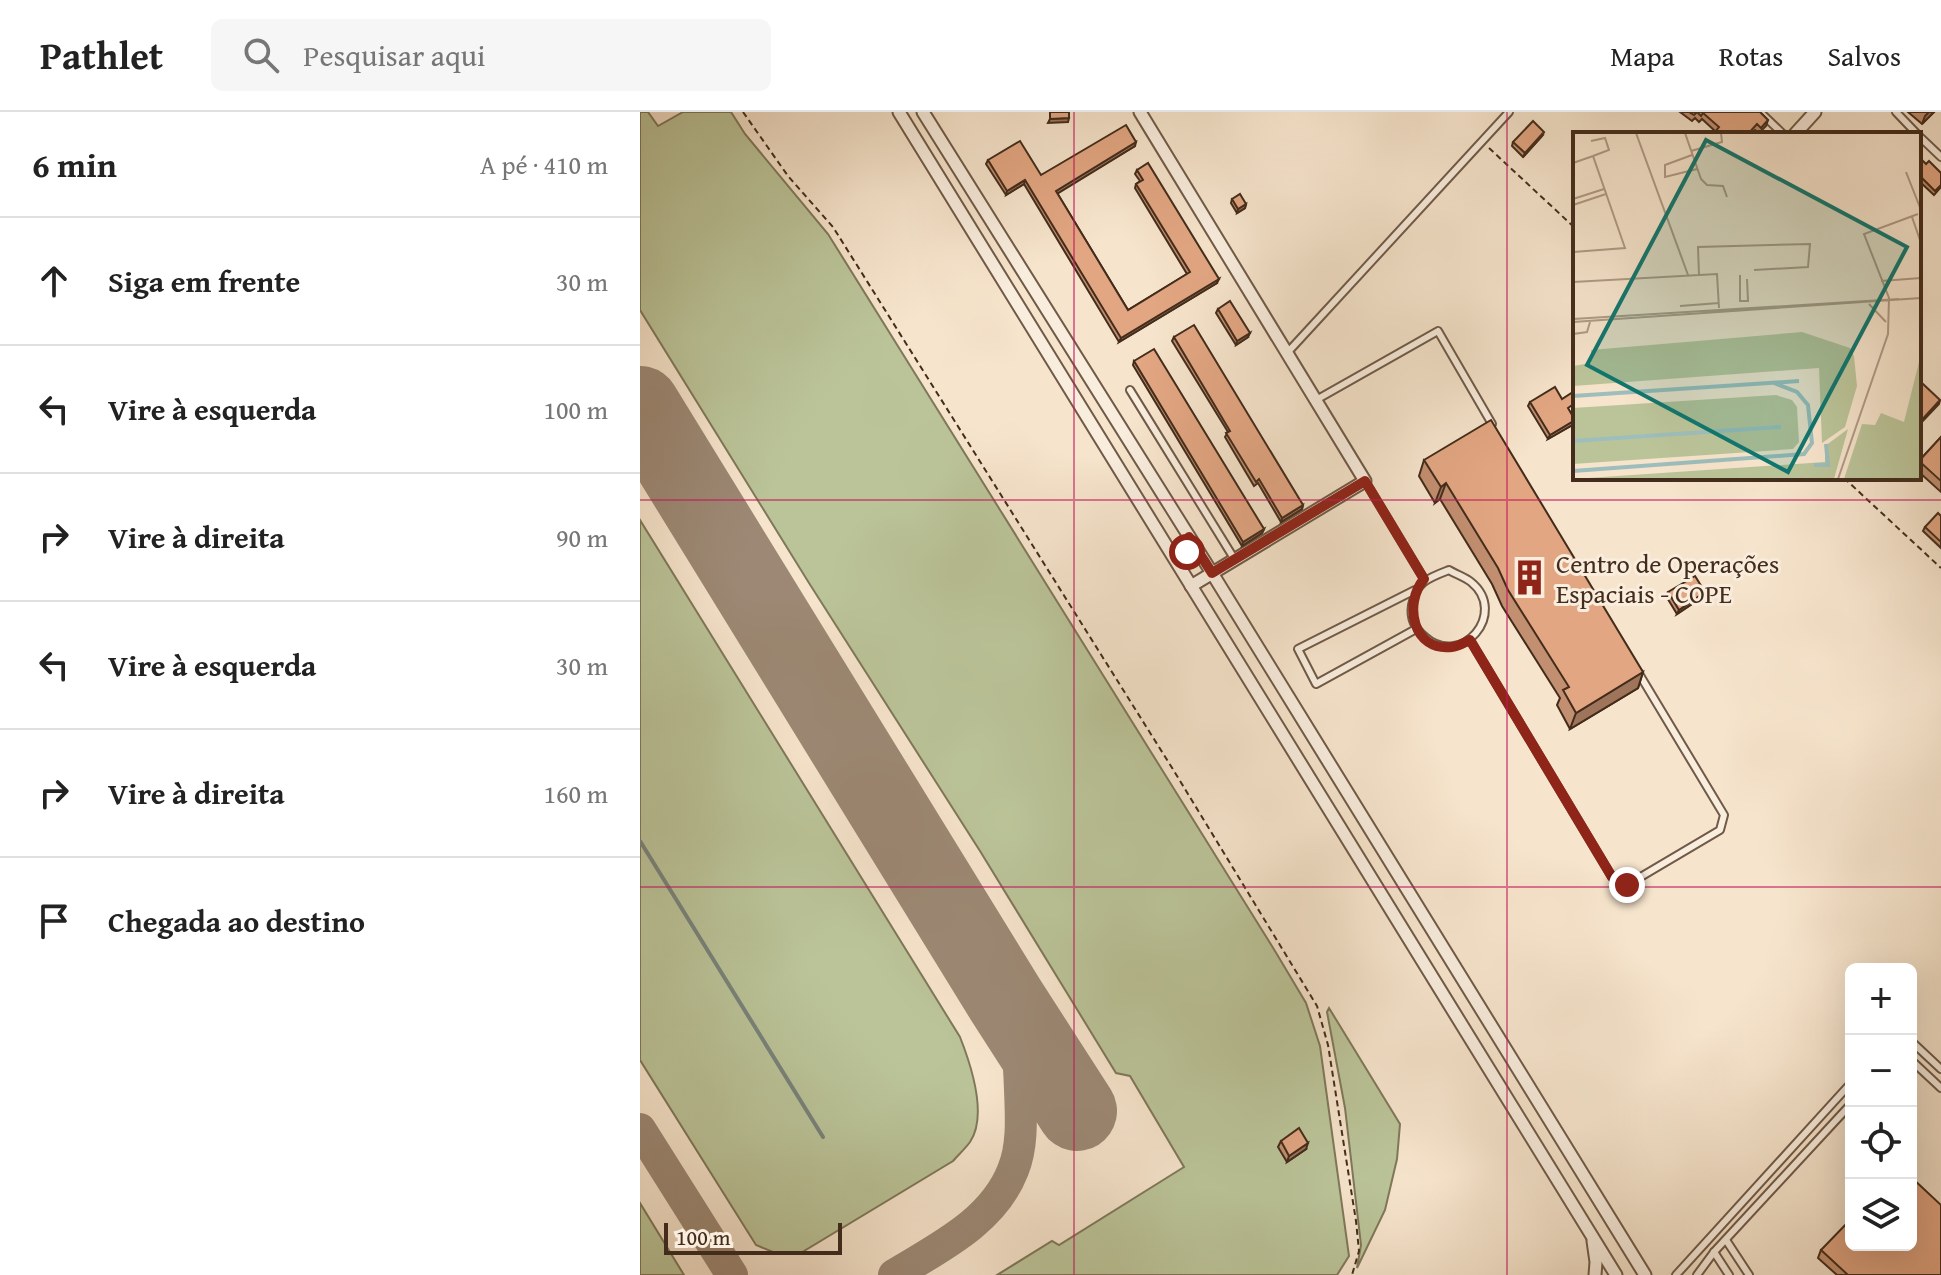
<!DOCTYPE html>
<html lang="pt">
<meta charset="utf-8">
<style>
body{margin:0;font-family:"Gentium Book Plus",serif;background:#f6f6f6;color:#222}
.controls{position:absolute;right:24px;bottom:24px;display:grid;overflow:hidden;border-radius:12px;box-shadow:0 8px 32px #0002}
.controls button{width:72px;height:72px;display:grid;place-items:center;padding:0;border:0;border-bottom:2px solid #e0e0e0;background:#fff;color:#222;font:40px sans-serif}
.scale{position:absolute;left:24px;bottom:20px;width:178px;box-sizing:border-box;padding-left:8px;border:4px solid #432c1b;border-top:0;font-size:22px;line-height:28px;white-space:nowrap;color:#432c1b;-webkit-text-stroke:6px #f9edde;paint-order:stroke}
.stop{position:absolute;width:24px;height:24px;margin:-18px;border:6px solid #8f2418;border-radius:50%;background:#fff}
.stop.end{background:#8f2418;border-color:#fff;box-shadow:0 2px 8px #0008}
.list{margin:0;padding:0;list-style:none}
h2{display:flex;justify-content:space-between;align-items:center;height:104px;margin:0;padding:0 32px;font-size:34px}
h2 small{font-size:26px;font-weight:400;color:#767676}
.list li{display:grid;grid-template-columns:52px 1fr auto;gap:24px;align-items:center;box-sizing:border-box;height:128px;padding:0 32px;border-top:2px solid #e0e0e0}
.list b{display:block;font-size:30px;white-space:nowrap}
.list em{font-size:26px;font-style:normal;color:#767676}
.icon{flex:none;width:44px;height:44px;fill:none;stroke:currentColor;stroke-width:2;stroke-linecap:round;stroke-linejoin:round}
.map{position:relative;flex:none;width:1301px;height:1163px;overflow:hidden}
header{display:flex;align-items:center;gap:48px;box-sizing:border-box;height:112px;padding:0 40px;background:#fff;border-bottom:2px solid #e0e0e0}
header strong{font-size:38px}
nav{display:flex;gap:44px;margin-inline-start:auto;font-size:28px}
.search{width:560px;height:72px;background:#f6f6f6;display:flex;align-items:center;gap:20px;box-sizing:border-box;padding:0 28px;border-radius:12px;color:#767676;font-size:30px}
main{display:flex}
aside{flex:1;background:#fff}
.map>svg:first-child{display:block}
.green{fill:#bbc499;stroke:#7f785a;stroke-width:2}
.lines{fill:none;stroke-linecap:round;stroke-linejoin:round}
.stream{stroke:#79847c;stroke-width:4}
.taxiway{stroke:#9c8874;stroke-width:32}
.runway{stroke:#9c8874;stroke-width:80}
.service-casing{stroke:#705a47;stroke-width:10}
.minor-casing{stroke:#705a47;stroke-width:15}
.path{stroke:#432c1b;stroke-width:2;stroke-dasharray:6 4;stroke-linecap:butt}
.service{stroke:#f9edde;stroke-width:6}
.minor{stroke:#f9edde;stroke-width:11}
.wall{fill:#c28f70;stroke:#432c1b;stroke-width:2}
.shaded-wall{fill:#9e745b;stroke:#432c1b;stroke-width:2}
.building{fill:#e2a682;stroke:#432c1b;stroke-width:2}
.route{stroke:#8f2418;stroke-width:10}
.grid{fill:none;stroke:#c2185b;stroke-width:2;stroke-opacity:0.55}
.labels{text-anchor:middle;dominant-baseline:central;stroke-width:6;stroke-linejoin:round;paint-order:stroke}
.poi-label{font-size:26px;fill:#432c1b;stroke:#f9edde;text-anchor:start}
.inset-river{fill:none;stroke:#9dbebc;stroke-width:4}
.inset-road{fill:none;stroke:#ae9a85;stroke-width:2}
.view{fill:#0f766e;fill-opacity:0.15;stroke:#0f766e;stroke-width:4}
.inset-edge{fill:none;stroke:#432c1b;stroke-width:4}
</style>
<header>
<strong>Pathlet</strong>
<div class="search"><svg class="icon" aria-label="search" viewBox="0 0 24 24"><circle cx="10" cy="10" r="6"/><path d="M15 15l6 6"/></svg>Pesquisar aqui</div>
<nav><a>Mapa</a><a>Rotas</a><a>Salvos</a></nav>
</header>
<main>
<aside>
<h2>6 min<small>A pé · 410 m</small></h2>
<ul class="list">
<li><svg class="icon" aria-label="ahead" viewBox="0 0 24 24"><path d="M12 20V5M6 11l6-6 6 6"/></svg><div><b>Siga em frente</b></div><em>30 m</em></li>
<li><svg class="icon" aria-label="left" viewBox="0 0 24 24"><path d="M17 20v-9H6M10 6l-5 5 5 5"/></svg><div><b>Vire à esquerda</b></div><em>100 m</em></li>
<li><svg class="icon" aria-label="right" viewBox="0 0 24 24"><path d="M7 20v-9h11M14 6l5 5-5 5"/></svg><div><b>Vire à direita</b></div><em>90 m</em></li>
<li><svg class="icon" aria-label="left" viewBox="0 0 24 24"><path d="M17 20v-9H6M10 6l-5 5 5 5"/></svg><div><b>Vire à esquerda</b></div><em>30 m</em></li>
<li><svg class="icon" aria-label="right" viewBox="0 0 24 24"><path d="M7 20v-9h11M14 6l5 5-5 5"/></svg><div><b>Vire à direita</b></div><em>160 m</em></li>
<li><svg class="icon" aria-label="arrive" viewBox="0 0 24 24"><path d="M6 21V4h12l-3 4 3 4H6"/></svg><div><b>Chegada ao destino</b></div></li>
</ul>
</aside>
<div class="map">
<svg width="1301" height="1163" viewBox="0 0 1301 1163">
<rect width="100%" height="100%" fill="#f6e4cc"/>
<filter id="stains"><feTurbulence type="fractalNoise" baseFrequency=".0025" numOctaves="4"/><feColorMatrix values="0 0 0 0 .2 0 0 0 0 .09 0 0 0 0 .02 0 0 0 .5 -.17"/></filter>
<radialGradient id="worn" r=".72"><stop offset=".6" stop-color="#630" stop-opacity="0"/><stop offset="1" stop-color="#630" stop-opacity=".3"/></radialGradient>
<g class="green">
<path d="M0 0H8L18 14 43 0H91L105 22 188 122 635 839 666 891 680 934 709 1144 697 1163H357L412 1129 419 1133 544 1055 490 964 476 961 340 739 169 471 0 198Z"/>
<path d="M0 408 320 925C331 953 348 1003 330 1030 325 1037 318 1043 313 1049L159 1142 133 1140 116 1133 0 948Z"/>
<path d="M689 896 760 1012 757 1047 745 1098 717 1156 721 1133 705 996 687 900Z"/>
<path d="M0 1091 44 1163H0Z"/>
</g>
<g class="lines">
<path class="stream" d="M0 729 183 1025"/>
<g class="taxiway">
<path d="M0 1017 92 1163"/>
<path d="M254 1163C298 1136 353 1110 373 1058 383 1034 381 1004 380 978 379 946 377 917 365 887"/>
</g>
<path class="runway" d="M0 294 365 887 437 999"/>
<defs>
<g id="service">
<path d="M1120 0 1143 22"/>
<path d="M1256 0 1277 22"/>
<path d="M1279 24 1301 45"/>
<path d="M648 240 869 0"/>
<path d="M490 278 595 448"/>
<path d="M676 288 798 219 852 312"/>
<path d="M725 369 784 467"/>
<path d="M809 458C815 462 825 465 831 470 869 501 821 557 785 525 775 517 770 506 772 493 776 470 788 466 809 458Z"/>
<path d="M775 478 658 537 676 572 776 517"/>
<path d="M830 528 972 765 987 773 1080 718 1084 703 998 560"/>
<path d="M1271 929 1301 957"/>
<path d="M1271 948 1301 976"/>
<path d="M1086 1128 1109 1163"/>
<path d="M1074 1140 1089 1163"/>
<path d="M1036 1163 1211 971"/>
<path d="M1057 1163 1074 1140 1211 992"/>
</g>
<g id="minor">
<path d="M259 0 976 1163"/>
<path d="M283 0 572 461 1005 1163"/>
<path d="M500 0 725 369 551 474"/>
<path d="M1155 22 1175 0"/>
<path d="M953 1129 956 1150 955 1163"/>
</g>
</defs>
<use href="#service" class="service-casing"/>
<use href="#minor" class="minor-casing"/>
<g class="path">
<path d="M103 0 148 64 193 115 534 659 677 894 688 933 716 1109 719 1139 712 1163"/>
<path d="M849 36 935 116"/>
<path d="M1204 366 1301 456"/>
</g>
<use href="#service" class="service"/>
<use href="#minor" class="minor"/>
</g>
<g class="wall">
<path d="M1040 0H1120L1128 8 1126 14 1119 21 1115 18 1111 22H1074L1075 19 1062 7 1059 10 1055 6 1052 9Z"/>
<path d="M1268 0H1294L1282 12Z"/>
<path d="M902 24 883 45 872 34 873 30Z"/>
<path d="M495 34 417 81 488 198 547 162 495 76 496 72 500 69 495 62 497 58 577 171 479 230 384 72 366 83 346 52 348 48 401 63Z"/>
<path d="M1279 45 1301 75 1294 83 1279 69Z"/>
<path d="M592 87 606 92 605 96 597 101 591 91Z"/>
<path d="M578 197 608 225 596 233 576 201Z"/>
<path d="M534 225 663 393 662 397 641 410 618 371 614 374 585 325 588 320 532 229Z"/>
<path d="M494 249 624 417 622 421 602 434 493 253Z"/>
<path d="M890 290 929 298 934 312 908 327 888 294Z"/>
<path d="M1301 325V380L1279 360V349Z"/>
<path d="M784 348 1003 560 998 576 930 617 917 593 920 586 862 494 852 472 800 387 795 391 779 364Z"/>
<path d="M1301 404V436L1283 419 1285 415Z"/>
<path d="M1028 480 1064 484 1037 502 1026 484Z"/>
<path d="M641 1029 666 1037 647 1050 638 1035Z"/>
<path d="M1181 1138 1301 1163H1197L1178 1146Z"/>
</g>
<g class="shaded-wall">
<path d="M1289 0H1294L1282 12 1285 4Z"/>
<path d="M429 6 428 10 408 11 410 7Z"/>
<path d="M904 20 902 24 883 45 885 41Z"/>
<path d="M496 30 495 34 415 83 416 79Z"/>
<path d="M385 68 384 72 366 83 367 79Z"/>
<path d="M606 92 605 96 597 101 598 97Z"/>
<path d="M579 167 577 171 479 230 481 226Z"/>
<path d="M610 221 608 225 596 233 597 229Z"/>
<path d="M1300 288 1299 292 1279 313V311Z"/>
<path d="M935 308 934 312 908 327 910 323Z"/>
<path d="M806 371 800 387 795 391 801 375Z"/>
<path d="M663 393 662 397 641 410 642 406Z"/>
<path d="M624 417 622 421 602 434 603 430Z"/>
<path d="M1065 480 1064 484 1037 502 1039 498Z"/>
<path d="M1003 560 998 576 930 617 936 601Z"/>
<path d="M668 1031 666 1037 647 1050 649 1044Z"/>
</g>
<g class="building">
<path d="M410 0H429V6L410 7Z"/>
<path d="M1049 0H1120L1128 8 1121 16 1117 12 1108 22H1077L1075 20 1079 15 1063 1 1061 4 1057 0 1054 3Z"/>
<path d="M893 9 904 20 885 41 873 30Z"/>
<path d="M486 13 496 30 416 79 488 198 550 160 496 72 503 68 497 58 508 51 579 167 481 226 385 68 367 79 348 48 380 29 401 63Z"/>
<path d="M1279 45 1286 52 1289 49 1301 61V73L1295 79 1279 63Z"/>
<path d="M600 82 606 92 598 97 592 87Z"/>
<path d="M590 189 610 221 597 229 578 197Z"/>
<path d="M554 213 663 393 642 406 619 367 616 370 586 321 590 319 534 225Z"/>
<path d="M514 237 624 417 603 430 494 249Z"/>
<path d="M1283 272 1300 288 1279 311V276Z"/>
<path d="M915 275 922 287 933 280 935 284V291L928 296 935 308 910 323 890 290Z"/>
<path d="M851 308 1003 560 936 601 923 578 929 575 868 478 858 456 806 371 801 375 784 348Z"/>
<path d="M1301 325V369L1279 349Z"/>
<path d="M1298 401 1301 404V430L1285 415Z"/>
<path d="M1055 464 1065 480 1039 498 1028 480Z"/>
<path d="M659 1016 668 1031 649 1044 641 1029Z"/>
<path d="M1271 1065 1301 1093V1163H1208L1181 1138 1211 1107V1133H1271Z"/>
</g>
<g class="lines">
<path class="route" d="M547 440 551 433 549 425 572 461 725 369 784 467C763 492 773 540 812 535 818 535 825 530 830 528L972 765 987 773"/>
</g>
<path class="grid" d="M434 0V1163M867 0V1163M0 388H1301M0 775H1301"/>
<defs>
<symbol id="building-bare" viewBox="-9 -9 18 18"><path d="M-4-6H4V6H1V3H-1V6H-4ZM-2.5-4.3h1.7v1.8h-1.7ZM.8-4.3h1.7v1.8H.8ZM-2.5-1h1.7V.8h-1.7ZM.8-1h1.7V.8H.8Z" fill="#8f2418" stroke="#f9edde" stroke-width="2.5" paint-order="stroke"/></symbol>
</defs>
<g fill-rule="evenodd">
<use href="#building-bare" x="864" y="440" width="51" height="51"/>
</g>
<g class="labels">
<g class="poi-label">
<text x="916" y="451">Centro de Operações<tspan x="916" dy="30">Espaciais - COPE</tspan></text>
</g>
</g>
<g transform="translate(933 20)">
<rect width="348" height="348" fill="#f6e4cc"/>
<path d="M229 200 277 216 281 224 284 254 272 295 249 311 246 236 0 254V234L18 231V218ZM348 222V347H271L289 292 302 293 308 281 331 290ZM203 263 219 268 224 275 226 310 220 317 0 332V276ZM275 297 261 347H0L252 330V314Z" fill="#bbc499"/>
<path class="inset-river" d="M0 264 226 249M0 309 208 295M241 333H255L253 312M0 339 231 322 239 311 235 273 224 260 201 251"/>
<path class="inset-road" d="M63 1 115 143M112 1 128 47 134 53 150 54 154 65M18 9 32 6 36 18 20 24M118 19 149 10 148 1M119 23 92 33V45L124 37M0 31 20 24 52 116 0 120M333 40 348 78M0 67 31 57M0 73 33 62M339 85 348 111M126 143 125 115 237 112 235 135 181 138M167 143V169H175L174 147M308 149 348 146M0 150 144 142 146 176M296 172 313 190M107 174 146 171M0 187 326 167M0 190 348 166M0 202 14 200 17 190M265 347 315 202 316 166 291 102 345 82"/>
<path class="view" d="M133 8 334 115 215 340 14 233Z"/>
<rect width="348" height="348" class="inset-edge"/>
</g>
<rect width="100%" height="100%" filter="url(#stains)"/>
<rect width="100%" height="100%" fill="url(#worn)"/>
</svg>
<div class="controls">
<button>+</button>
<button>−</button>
<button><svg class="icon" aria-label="locate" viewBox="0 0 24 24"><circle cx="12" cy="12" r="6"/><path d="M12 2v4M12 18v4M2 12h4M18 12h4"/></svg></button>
<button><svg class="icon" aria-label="layers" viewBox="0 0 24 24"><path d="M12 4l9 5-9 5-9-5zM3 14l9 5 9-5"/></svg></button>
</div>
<div class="scale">100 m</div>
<div class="stop" style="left:547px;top:440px"></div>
<div class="stop end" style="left:987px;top:773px"></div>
</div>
</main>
